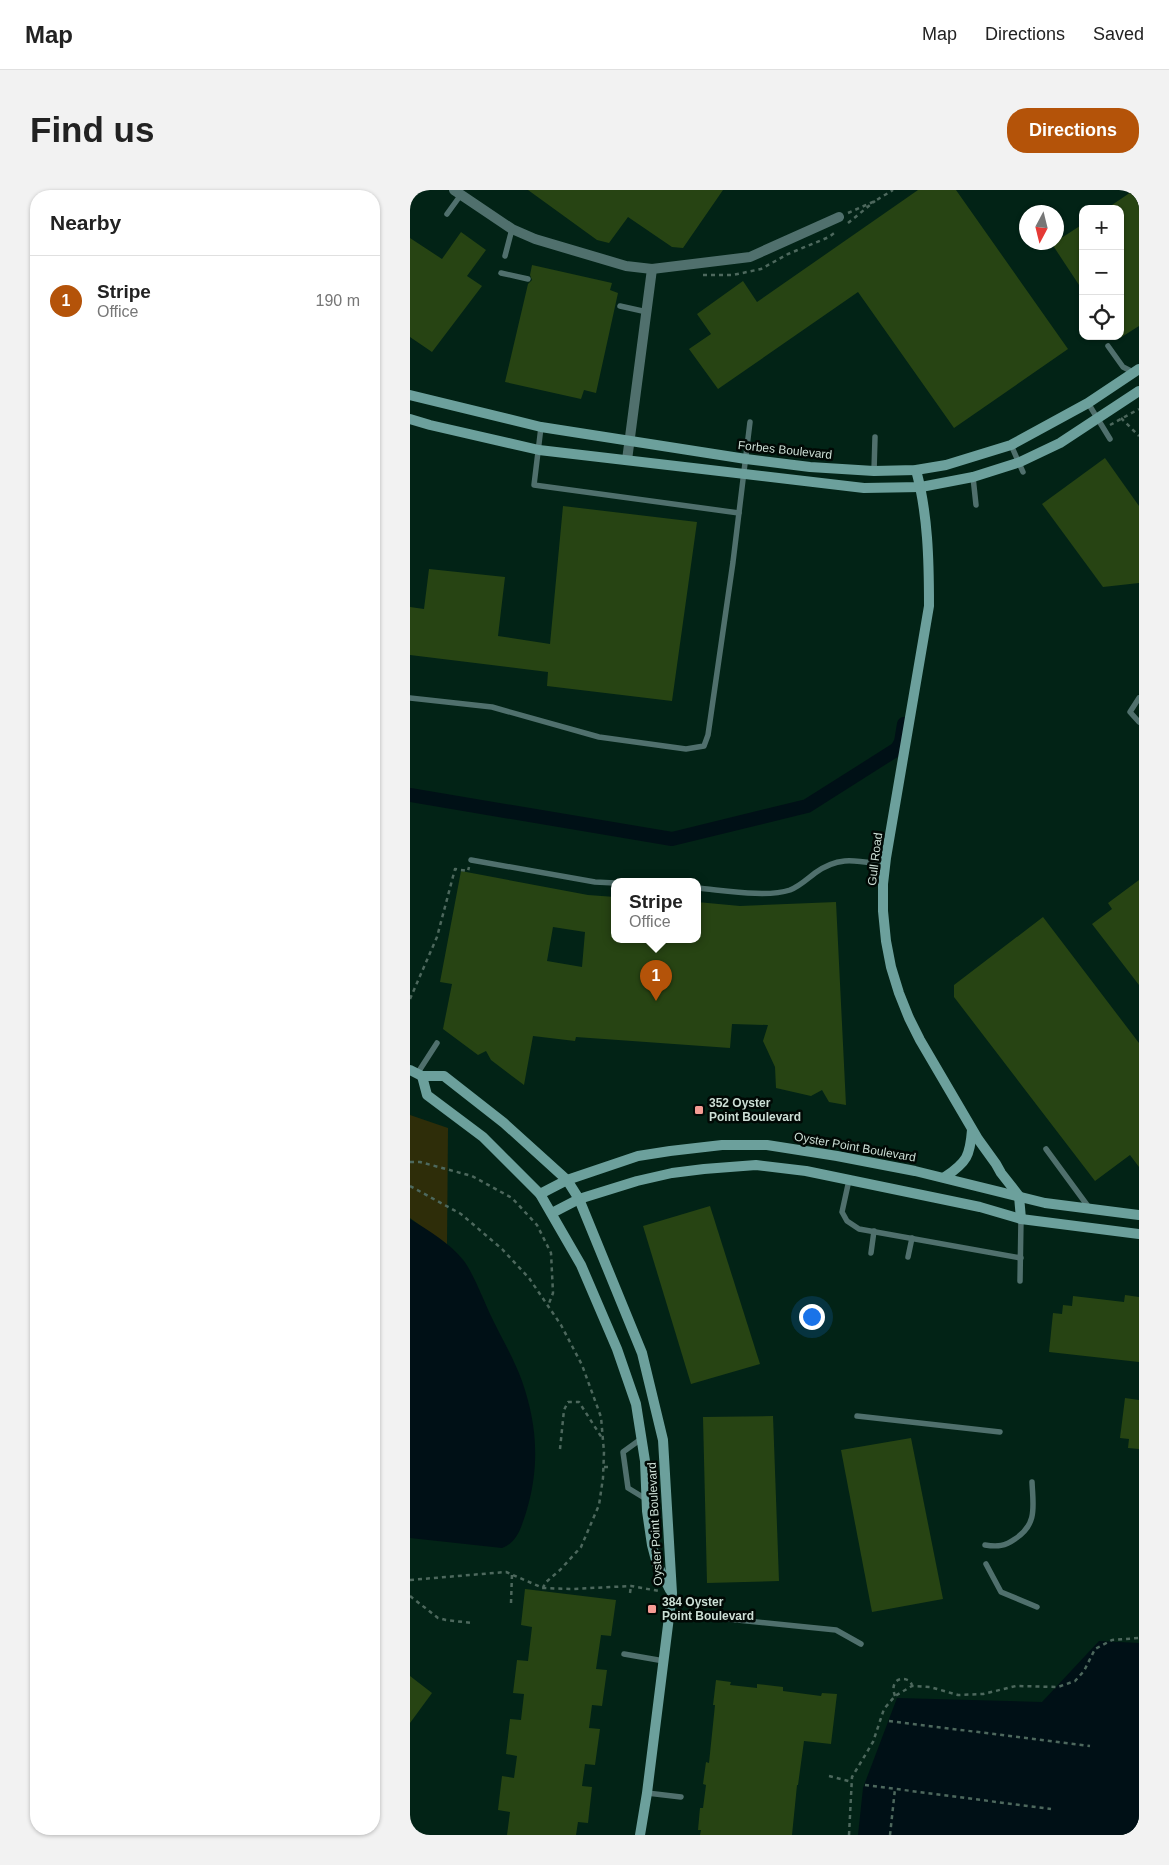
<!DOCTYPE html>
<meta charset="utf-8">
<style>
body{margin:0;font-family:Helvetica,sans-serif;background:#f2f2f2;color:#222}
.controls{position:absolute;right:15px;top:15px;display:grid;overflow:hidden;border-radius:10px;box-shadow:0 1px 4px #0004}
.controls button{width:45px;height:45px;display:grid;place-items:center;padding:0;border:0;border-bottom:1px solid #e0e0e0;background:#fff;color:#222;font:25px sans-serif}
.compass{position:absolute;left:609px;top:15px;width:45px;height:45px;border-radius:50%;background:#fff;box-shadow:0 1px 4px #0004;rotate:187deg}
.you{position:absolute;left:401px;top:1126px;width:18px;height:18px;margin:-12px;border:4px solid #fff;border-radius:50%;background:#1a73e8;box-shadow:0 0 0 8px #1a73e833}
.badge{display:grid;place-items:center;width:32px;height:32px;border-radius:50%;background:#b45309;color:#fff;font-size:16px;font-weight:700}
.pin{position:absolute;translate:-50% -41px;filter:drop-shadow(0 1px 2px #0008)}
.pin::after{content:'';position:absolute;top:26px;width:18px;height:15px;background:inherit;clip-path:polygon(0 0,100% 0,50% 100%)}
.popup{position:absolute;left:201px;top:688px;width:90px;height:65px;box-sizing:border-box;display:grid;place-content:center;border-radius:10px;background:#fff;filter:drop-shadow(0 1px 4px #0005);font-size:16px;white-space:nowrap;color:#767676}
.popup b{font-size:19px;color:#222}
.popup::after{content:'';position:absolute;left:50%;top:100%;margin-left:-10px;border:10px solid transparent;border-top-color:#fff}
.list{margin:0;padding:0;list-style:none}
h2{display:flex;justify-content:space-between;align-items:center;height:65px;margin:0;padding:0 20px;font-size:21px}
h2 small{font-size:16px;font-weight:400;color:#767676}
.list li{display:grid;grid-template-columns:32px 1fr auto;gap:15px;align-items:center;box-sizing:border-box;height:90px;padding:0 20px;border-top:1px solid #e0e0e0}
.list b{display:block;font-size:19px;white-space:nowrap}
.list p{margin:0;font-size:16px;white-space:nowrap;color:#767676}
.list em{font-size:16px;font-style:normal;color:#767676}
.icon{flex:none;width:28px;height:28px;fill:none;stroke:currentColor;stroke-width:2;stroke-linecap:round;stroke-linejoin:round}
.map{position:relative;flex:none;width:729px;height:1645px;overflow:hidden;border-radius:20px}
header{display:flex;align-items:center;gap:30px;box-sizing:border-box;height:70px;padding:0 25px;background:#fff;border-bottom:1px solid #e0e0e0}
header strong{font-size:24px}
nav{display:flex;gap:28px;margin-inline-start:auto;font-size:18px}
.intro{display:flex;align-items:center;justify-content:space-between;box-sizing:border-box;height:120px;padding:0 30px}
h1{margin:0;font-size:35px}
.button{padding:12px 22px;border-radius:20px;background:#b45309;color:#fff;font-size:18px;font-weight:700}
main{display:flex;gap:30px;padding:0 30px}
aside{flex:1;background:#fff;border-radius:20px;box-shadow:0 1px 4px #0004}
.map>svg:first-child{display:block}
.green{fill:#2e2d09}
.water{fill:#001016}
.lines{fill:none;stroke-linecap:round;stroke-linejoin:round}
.canal{stroke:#001016;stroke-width:14}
.building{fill:#274413;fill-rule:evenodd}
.path{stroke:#4d685d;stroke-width:2.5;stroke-dasharray:4 4;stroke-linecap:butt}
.lane{stroke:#50706d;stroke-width:5.5}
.street{stroke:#50706d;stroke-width:10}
.secondary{stroke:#6ca09c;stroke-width:10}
.poi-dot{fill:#f59c94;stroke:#010905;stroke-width:2}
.labels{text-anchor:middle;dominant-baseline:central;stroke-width:5;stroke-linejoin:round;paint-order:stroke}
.street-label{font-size:12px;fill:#cddfd6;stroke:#010905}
.poi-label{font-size:12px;font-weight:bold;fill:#cddfd6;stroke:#010905;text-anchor:start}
</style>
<header>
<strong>Map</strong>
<nav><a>Map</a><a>Directions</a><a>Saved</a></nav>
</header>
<div class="intro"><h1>Find us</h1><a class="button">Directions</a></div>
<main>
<aside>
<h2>Nearby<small></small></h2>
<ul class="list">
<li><span class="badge">1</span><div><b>Stripe</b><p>Office</p></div><em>190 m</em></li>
</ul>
</aside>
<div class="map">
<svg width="729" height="1645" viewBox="0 0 729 1645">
<rect width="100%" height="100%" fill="#022316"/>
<path class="green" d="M0 925 38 938 37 1055 0 1028Z"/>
<g class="water">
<path d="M0 1029C19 1041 40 1053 54 1071 63 1083 74 1111 81 1126 91 1147 104 1169 112 1191 128 1237 130 1279 115 1326 110 1340 107 1352 92 1358L0 1348Z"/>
<path d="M689 1451 729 1453V1645H448L453 1598 487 1508 632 1512Z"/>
</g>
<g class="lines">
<path class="canal" d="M0 605 262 649 397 616 487 559 491 552 494 534"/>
</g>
<g class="building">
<path d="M118 0H313L273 58 262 57 218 27 199 53 187 50Z"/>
<path d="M508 0H546L658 159 544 238 448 102 308 199 279 159 301 144 287 124 333 91 347 112Z"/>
<path d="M724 0H729V136L710 148V19H696Z"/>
<path d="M673 34V101L642 54Z"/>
<path d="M51 42 76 60 57 86 72 96 22 162 0 147V48L32 69Z"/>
<path d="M122 75 202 93 200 100 208 103 186 203 174 200 171 209 95 192 118 94 122 90 120 85Z"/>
<path d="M695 268 729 316V393L693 397 632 314Z"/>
<path d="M153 316 287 332 262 511 137 496 138 482 0 465V417L14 419 19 379 95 387 88 446 140 454Z"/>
<path d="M51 681 178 705 205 707V750H287V712L330 716 426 712 436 915 419 912 412 900 401 906 366 898 365 877 353 851 358 835 322 834 320 858 166 847 165 851 123 846 114 895 81 870 76 861 68 865 33 839 42 794 30 792ZM143 737 175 742 172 777 137 771Z"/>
<path d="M729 690V795L682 734 702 719 698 713Z"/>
<path d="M633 727 729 853V977L720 965 685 991 544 807V795Z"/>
<path d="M300 1016 350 1174 281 1194 233 1036Z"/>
<path d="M715 1105 729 1107V1172L639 1162 643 1123 652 1124 653 1115 662 1116 663 1106 714 1112Z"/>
<path d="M715 1208 729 1210V1259L718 1258 719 1249 710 1248Z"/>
<path d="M363 1226 369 1391 297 1393 293 1227Z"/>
<path d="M501 1248 533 1409 462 1422 431 1260Z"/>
<path d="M115 1399 206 1410 201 1446 191 1445 186 1479 197 1480 192 1516 182 1515 179 1538 190 1539 185 1575 175 1574 172 1596 182 1597 178 1633 168 1632 166 1645H97L100 1622 88 1620 92 1586 104 1588 107 1566 96 1564 100 1529 111 1530 114 1504 103 1503 107 1470 118 1471 122 1437 111 1435Z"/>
<path d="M0 1486 22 1503 0 1533Z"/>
<path d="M306 1490 321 1492 320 1495 347 1498V1494L373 1497V1501L411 1506 412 1503 427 1504 421 1554 394 1551 388 1595H387L382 1645H290L291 1640H288L290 1618H293L296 1595 293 1594 296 1572 299 1573 305 1515H303Z"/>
</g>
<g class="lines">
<g class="path">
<path d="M438 23 465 11 483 0"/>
<path d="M438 33 465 11"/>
<path d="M293 85H323L351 79 378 64 419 47 427 41"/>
<path d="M711 228 729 246"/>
<path d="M700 235 729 219"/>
<path d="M0 809 27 747 45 679 58 681 59 677"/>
<path d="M0 972H10L62 986 102 1008 127 1035 141 1063 143 1103 138 1116"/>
<path d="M0 996 51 1024 92 1059 119 1088 151 1135 172 1175 191 1227 194 1262 193 1288 189 1315 171 1357 150 1380 135 1393 133 1398"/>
<path d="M150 1259 154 1220 158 1212H169L192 1248"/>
<path d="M194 1277H202"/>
<path d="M0 1390 96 1382 133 1398 162 1399 221 1396 249 1401"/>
<path d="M220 1403 221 1396"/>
<path d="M0 1406 28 1428 36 1430 62 1433"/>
<path d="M101 1413 102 1384"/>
<path d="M485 1506C480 1493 488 1485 500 1491L502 1495"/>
<path d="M479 1531 680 1556"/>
<path d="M419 1586 442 1592"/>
<path d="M455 1595 641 1619"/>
<path d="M439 1645 442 1587 463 1552 474 1519 485 1506 502 1496 520 1497 548 1505 573 1504 606 1496 648 1497 665 1491 674 1481 685 1459 702 1450 729 1448"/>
<path d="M480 1645 485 1599"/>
</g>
<g class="lane">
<path d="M37 24 50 6"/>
<path d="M95 66 102 39"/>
<path d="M91 83 118 89"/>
<path d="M210 116 237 122"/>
<path d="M698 156 713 177 725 183"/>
<path d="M678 213 700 249"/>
<path d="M131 237 124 295 329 323"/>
<path d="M601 255 613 282"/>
<path d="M464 281 465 247"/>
<path d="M563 287 566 315"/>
<path d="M0 508 82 517 189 547 276 559 294 556 298 545 323 372 340 232"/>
<path d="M729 508 720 522 729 532"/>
<path d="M61 670 185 692 205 693"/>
<path d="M287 698C312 700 356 708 380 700 390 696 397 689 405 683 430 665 447 671 475 675"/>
<path d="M7 884 27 853"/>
<path d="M636 959 680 1019"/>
<path d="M439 990 432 1022 437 1031 449 1039 611 1068"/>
<path d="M461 1063 464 1041"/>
<path d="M498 1067 502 1048"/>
<path d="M610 1091 611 1029"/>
<path d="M447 1226 590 1242"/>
<path d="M231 1249 213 1262 218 1298 236 1309"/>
<path d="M575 1355C588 1357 595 1356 605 1349 628 1334 623 1316 622 1292"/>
<path d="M576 1374 591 1402 627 1417"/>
<path d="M259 1423 426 1440 451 1454"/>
<path d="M214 1464 254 1471"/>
<path d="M237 1603 271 1607"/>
</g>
<g class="street">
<path d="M44 0 102 39 125 49 216 76 242 79 340 67 429 27"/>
<path d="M217 270 242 79"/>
</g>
<g class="secondary">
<path d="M0 205 131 237 336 269 400 277 464 281 506 280 536 275 601 255 678 213 729 179"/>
<path d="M0 229 20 235 129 260 454 298 511 297 563 287 610 272 650 253 729 201"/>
<path d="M506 280C518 324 519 371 519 416L476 668 473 694V721L476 751 481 777 489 803 499 828 510 850 568 949 586 974 591 983 609 1006 611 1029"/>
<path d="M0 880 12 886H34L94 933 157 990 169 1009 232 1163 253 1250 262 1403 237 1603 230 1645"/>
<path d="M12 886 17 905 73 947 130 1004 171 1075 207 1159 226 1214 235 1271 237 1321 242 1355 247 1374 260 1400"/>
<path d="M535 987C557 972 560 966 562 940"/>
<path d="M130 1004 157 990 228 966 260 961 312 955H357L427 966 505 981 635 1013 729 1025"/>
<path d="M142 1023 169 1009 227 991 262 983 294 979 346 975 396 981 570 1017 611 1029 729 1044"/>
</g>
</g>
<g class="poi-dot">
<rect x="284" y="915" width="10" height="10" rx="2.5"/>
<rect x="237" y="1414" width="10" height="10" rx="2.5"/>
</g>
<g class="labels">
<g class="street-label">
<text transform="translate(375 260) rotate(6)">Forbes Boulevard</text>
<text transform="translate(465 669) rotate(-83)">Gull Road</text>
<text transform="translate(445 957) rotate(10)">Oyster Point Boulevard</text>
<text transform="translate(245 1334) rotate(-93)">Oyster Point Boulevard</text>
</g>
<g class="poi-label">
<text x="299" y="913">352 Oyster<tspan x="299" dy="14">Point Boulevard</tspan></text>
<text x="252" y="1412">384 Oyster<tspan x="252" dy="14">Point Boulevard</tspan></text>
</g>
</g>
</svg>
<div class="controls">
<button>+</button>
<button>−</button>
<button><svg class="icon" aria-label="locate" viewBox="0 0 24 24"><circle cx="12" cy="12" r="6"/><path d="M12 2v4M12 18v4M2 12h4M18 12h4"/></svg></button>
</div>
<svg class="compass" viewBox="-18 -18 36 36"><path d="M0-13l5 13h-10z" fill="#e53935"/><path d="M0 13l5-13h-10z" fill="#767676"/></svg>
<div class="you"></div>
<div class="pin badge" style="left:246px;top:811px">1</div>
<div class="popup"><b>Stripe</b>Office</div>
</div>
</main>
